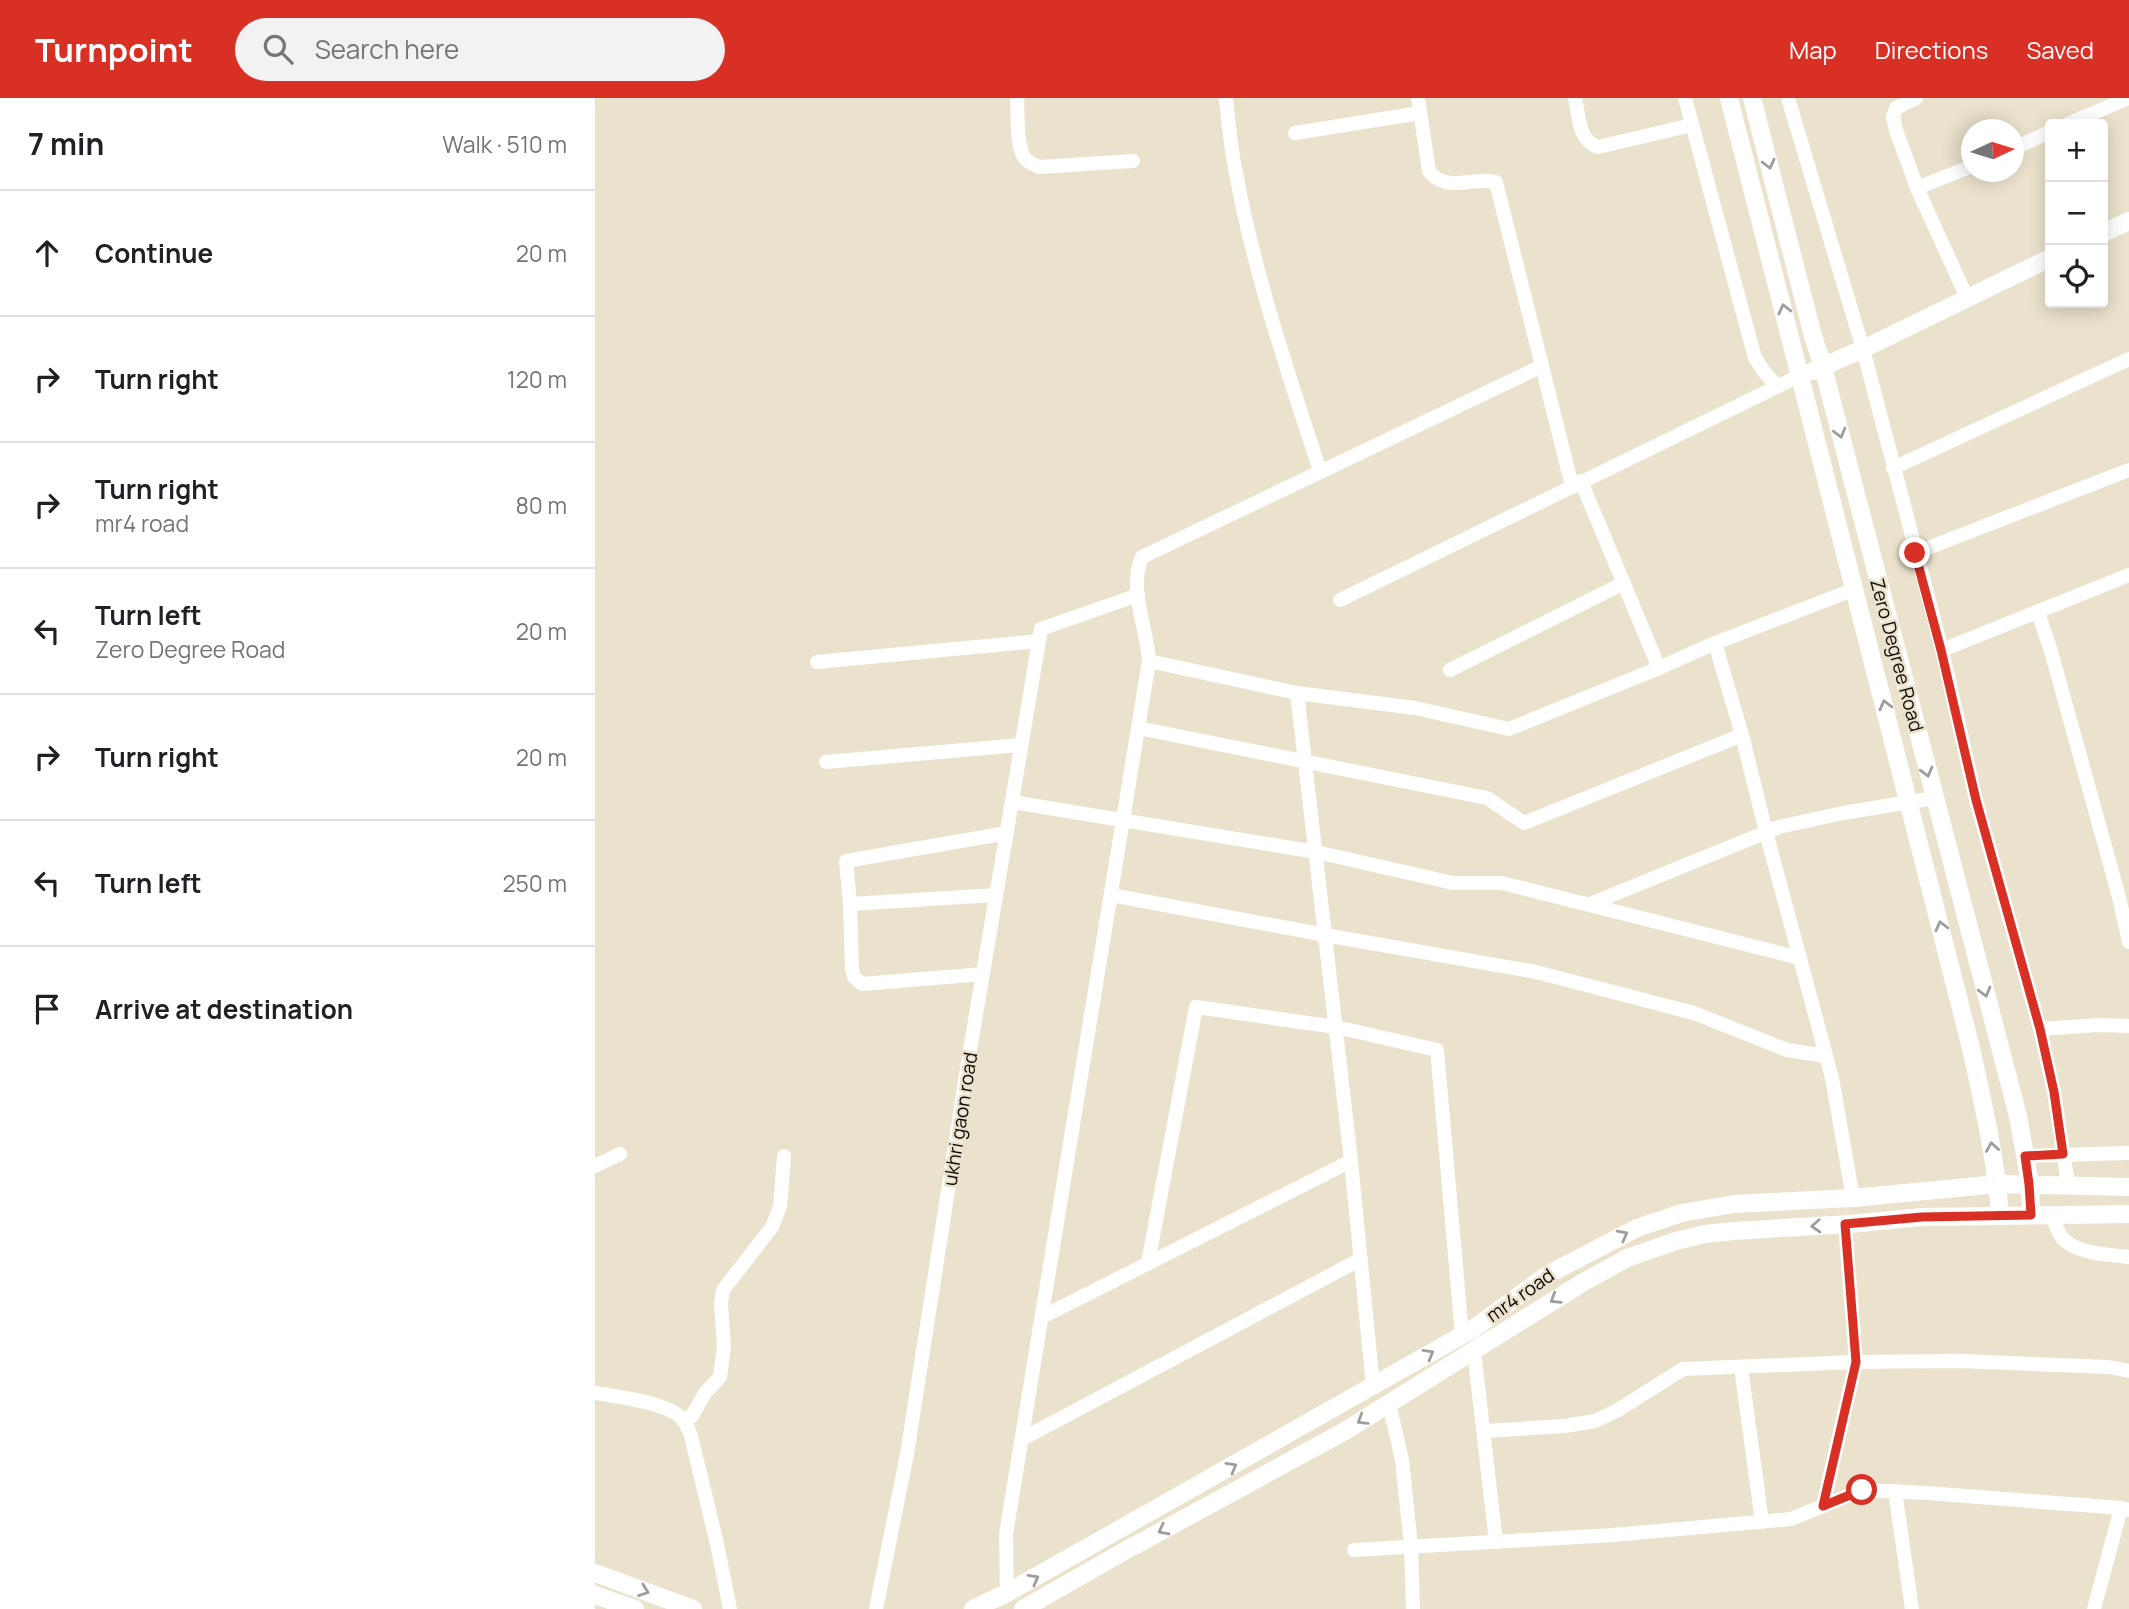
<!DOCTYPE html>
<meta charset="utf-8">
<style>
body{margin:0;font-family:Manrope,sans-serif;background:#f2f2f2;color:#202124}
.controls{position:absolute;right:21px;top:21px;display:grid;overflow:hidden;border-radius:7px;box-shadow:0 4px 18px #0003}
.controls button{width:63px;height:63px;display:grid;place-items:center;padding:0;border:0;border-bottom:2px solid #e0e0e0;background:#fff;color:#202124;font:35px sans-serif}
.compass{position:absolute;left:1366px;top:21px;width:63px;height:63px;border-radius:50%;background:#fff;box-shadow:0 4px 18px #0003;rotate:86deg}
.stop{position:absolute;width:21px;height:21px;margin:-16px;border:5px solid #d93025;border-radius:50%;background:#fff}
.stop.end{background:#d93025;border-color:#fff;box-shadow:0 2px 7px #0008}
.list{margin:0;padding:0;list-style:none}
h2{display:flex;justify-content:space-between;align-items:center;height:91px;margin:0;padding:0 28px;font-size:30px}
h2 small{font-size:23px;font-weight:400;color:#757577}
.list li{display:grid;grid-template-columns:46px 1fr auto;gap:21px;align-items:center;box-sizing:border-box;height:126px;padding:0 28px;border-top:2px solid #e0e0e0}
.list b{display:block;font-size:26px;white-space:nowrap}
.list p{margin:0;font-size:23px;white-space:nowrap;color:#757577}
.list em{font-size:23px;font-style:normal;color:#757577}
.icon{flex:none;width:38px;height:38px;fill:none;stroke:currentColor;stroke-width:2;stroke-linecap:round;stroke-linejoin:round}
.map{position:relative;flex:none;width:1534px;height:1511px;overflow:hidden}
header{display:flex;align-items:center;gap:42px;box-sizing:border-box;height:98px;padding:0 35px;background:#d93025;color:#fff}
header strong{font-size:33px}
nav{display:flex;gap:38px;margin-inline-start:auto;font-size:24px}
.search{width:490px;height:63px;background:#f2f2f2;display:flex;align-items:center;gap:18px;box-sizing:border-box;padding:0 24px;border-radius:38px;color:#757577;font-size:26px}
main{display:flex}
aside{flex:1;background:#fff}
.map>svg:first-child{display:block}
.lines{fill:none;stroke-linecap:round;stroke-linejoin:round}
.minor{stroke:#fff;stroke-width:14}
.tertiary{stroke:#fff;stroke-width:18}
.oneway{stroke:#9f9d9b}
.route{stroke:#d93025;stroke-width:9}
.labels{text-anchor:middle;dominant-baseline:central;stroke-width:5;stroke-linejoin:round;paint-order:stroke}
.street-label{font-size:19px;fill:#0e0b05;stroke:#eae2cc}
</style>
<header>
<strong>Turnpoint</strong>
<div class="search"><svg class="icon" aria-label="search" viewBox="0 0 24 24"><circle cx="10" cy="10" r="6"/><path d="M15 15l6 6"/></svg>Search here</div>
<nav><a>Map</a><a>Directions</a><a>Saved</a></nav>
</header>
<main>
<aside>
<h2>7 min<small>Walk · 510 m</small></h2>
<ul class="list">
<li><svg class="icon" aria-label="ahead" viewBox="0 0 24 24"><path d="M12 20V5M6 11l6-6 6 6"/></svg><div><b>Continue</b></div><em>20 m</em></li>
<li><svg class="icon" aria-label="right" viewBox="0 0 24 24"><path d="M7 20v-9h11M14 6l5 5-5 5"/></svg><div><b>Turn right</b></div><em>120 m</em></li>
<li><svg class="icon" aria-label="right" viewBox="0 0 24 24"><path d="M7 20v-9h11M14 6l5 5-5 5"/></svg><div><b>Turn right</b><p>mr4 road</p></div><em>80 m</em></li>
<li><svg class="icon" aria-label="left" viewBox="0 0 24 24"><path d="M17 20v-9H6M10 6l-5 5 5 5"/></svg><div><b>Turn left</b><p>Zero Degree Road</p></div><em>20 m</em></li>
<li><svg class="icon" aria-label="right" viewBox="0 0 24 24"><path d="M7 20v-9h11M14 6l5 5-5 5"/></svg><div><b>Turn right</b></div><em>20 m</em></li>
<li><svg class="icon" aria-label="left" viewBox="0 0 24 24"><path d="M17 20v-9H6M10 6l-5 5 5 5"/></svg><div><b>Turn left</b></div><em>250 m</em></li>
<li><svg class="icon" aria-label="arrive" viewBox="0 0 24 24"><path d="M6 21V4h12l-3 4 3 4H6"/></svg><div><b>Arrive at destination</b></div></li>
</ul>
</aside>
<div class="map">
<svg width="1534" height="1511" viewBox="0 0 1534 1511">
<rect width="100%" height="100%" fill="#eae2cc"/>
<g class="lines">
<g class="minor">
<path d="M422 0C423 15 421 47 429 59 433 65 438 66 444 69L538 63"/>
<path d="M631 0C633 21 635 43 639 64 657 169 692 272 725 373"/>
<path d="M823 0 834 73C850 95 877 79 901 84L977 388"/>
<path d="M980 0C984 17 983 43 1003 49L1097 27"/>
<path d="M1090 0 1160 260 1170 275 1182 288"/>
<path d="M1193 0 1268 251 1347 552 1381 702 1445 931 1459 994 1473 1086"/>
<path d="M1321 0 1301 10 1298 19 1301 32 1322 90 1372 200"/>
<path d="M1473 26 1533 0"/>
<path d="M700 35 825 15"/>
<path d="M1419 50 1455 34"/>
<path d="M1322 90 1377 68"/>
<path d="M1298 370 1534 261"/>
<path d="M986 383 1064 570"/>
<path d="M1320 455 1534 372"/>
<path d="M745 502 1206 277"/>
<path d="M1443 515 1456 553 1524 799 1534 844"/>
<path d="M1120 545 1147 637 1171 734 1237 980 1258 1100"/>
<path d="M1347 552 1534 477"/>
<path d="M554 563 702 595 820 610 914 631 1064 570 1120 545 1260 491"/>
<path d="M222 564 444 543"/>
<path d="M855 572 1029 485"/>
<path d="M702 595 756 1063 778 1288"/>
<path d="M543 630 892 700 929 725 1147 637"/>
<path d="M231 664 426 647"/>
<path d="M417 704 721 754 858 785H907L1205 860"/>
<path d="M516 797 730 837 941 874 1099 915 1192 952 1231 958"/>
<path d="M255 806 401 797"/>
<path d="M995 806 1184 729 1248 715 1339 700"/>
<path d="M388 876 267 886 259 879 257 871 255 806 251 763 412 735"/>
<path d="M1445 931 1504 927 1534 928"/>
<path d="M1430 1058 1534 1055"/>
<path d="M0 1068 25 1056"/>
<path d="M1457 1117C1460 1125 1463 1136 1469 1142 1485 1156 1514 1157 1534 1159"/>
<path d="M553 1165 601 909 741 929 842 952 867 1237"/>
<path d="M447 1219 756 1063"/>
<path d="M879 1253 901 1444"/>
<path d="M1146 1269 1167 1424"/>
<path d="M0 1295C22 1299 75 1304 89 1323 92 1327 94 1333 96 1338L122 1446 135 1511"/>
<path d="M794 1305 807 1362 816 1448 818 1511"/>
<path d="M88 1322 97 1318 110 1295 125 1279 129 1249 126 1206 128 1192 177 1129 185 1109 189 1058"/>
<path d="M889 1333 970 1328 1000 1323 1023 1312 1088 1271 1261 1264 1363 1263 1514 1269 1534 1273"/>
<path d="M427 1341 766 1161"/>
<path d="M1300 1393 1317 1511"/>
<path d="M1228 1408 1261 1264 1250 1126"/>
<path d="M759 1452 1018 1437 1196 1421 1267 1392 1332 1395 1526 1410 1534 1412"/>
<path d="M412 1495 411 1436 554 563C552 529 533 491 547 459L947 268"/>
<path d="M281 1511 312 1356 372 970 446 531 543 497"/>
<path d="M1499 1511 1526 1410"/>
</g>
<g class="tertiary">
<path d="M1134 0 1376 950C1388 1006 1401 1060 1405 1117"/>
<path d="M1157 0 1218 238 1228 269 1423 1018 1435 1086 1436 1117"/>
<path d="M1508 135 1534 123"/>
<path d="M1218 273 1268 251 1455 160"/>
<path d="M0 1475 98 1511"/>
<path d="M0 1497 40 1511"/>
<path d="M378 1511 412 1495 878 1231 952 1177 1042 1130 1087 1115 1139 1106 1258 1100 1403 1086 1534 1089"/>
<path d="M428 1511 526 1455 750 1333 987 1185 1032 1160 1081 1143 1110 1136 1139 1133 1255 1126 1327 1119 1534 1116"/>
</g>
</g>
<defs><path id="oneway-chevron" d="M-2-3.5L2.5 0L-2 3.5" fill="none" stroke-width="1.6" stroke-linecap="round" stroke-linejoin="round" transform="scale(1.75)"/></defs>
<g class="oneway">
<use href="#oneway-chevron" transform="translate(1174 66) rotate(76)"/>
<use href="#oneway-chevron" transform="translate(1189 211) rotate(-104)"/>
<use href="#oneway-chevron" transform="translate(1245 335) rotate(75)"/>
<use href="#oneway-chevron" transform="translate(1290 607) rotate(-104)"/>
<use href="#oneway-chevron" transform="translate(1332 674) rotate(75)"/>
<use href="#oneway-chevron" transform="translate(1346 828) rotate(-104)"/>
<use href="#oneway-chevron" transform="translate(1390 894) rotate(75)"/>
<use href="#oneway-chevron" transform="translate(1397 1049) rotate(-99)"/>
<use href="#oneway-chevron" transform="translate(1221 1128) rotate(177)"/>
<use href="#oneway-chevron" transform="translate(1028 1137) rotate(-28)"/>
<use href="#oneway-chevron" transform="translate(960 1201) rotate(148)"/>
<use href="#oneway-chevron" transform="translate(834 1256) rotate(-30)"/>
<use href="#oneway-chevron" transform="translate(767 1322) rotate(148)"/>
<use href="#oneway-chevron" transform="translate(637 1369) rotate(-30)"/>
<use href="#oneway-chevron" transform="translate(568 1432) rotate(152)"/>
<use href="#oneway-chevron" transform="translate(439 1481) rotate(-29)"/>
<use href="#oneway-chevron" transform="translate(49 1493) rotate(20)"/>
</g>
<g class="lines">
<path class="route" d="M1267 1392 1228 1408 1261 1264 1250 1126 1327 1119 1436 1117 1434 1086 1430 1058 1468 1056 1459 994 1445 931 1381 702 1346 552 1320 455"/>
</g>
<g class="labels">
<g class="street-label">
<text transform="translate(1302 557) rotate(75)">Zero Degree Road</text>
<text transform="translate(365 1021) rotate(-81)">ukhri gaon road</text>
<text transform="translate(925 1197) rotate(-35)">mr4 road</text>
</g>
</g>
</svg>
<div class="controls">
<button>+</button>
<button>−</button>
<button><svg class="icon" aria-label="locate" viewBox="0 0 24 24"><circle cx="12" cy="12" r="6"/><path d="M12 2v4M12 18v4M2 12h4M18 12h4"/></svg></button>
</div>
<svg class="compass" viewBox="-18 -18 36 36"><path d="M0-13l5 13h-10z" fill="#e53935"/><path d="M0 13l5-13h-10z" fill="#757577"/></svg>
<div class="stop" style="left:1267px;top:1392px"></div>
<div class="stop end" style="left:1320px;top:455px"></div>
</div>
</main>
